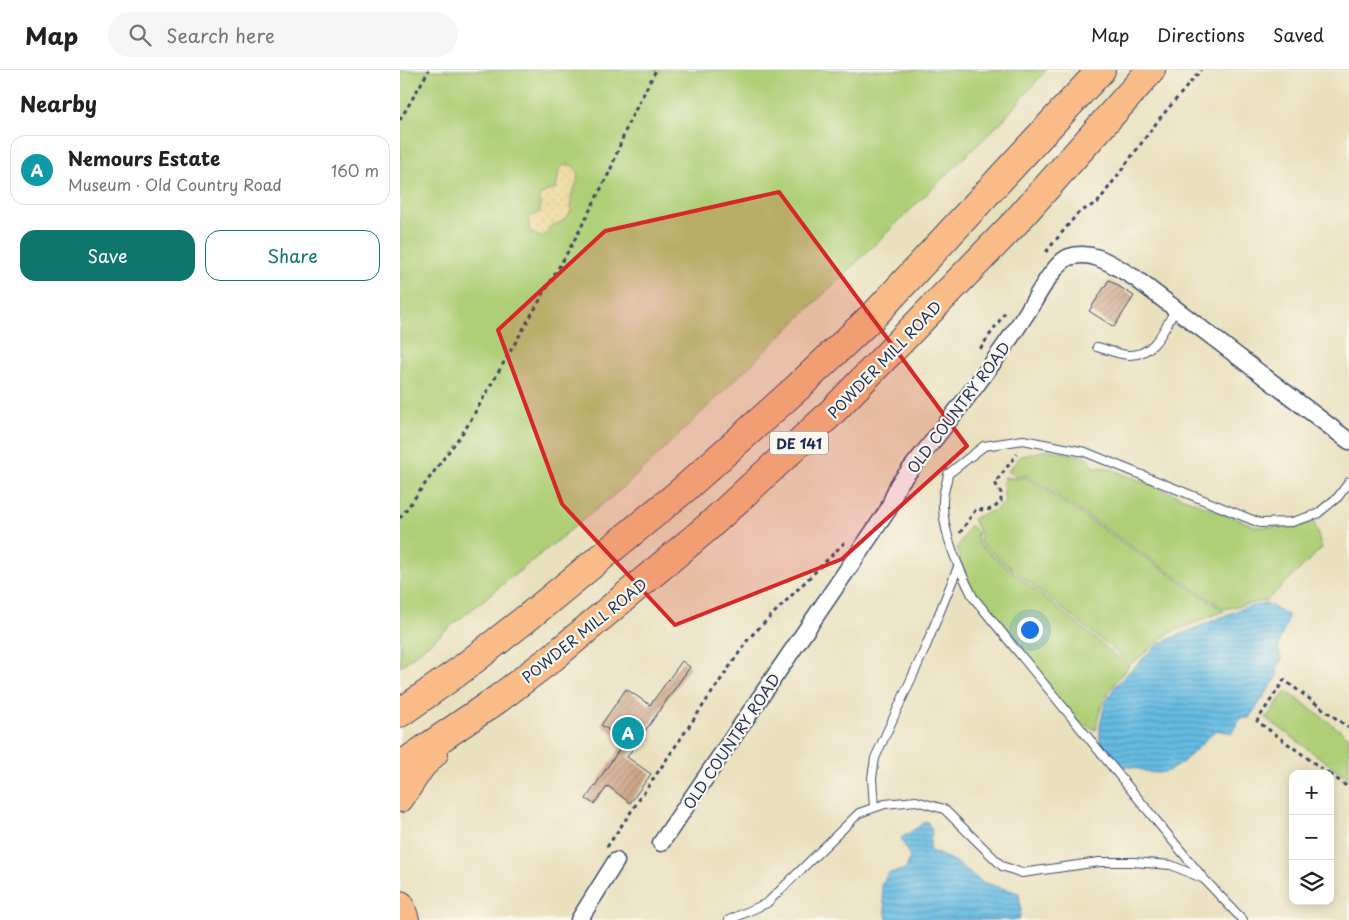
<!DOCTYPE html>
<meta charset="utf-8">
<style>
body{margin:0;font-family:"Playpen Sans",sans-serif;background:#f6f6f6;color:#202124}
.controls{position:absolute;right:15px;bottom:15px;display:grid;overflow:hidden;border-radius:10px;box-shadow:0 2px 12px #0003}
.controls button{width:45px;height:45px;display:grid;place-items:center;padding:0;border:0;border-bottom:1px solid #e0e0e0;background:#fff;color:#202124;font:25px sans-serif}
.you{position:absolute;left:629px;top:559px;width:18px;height:18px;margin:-12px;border:4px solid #fff;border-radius:50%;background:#1a73e8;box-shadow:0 0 0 8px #1a73e833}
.badge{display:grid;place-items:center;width:32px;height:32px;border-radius:50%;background:#0f766e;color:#fff;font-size:16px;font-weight:700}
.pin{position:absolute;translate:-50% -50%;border:2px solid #fff;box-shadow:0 1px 5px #0006}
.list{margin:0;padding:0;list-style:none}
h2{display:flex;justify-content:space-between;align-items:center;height:65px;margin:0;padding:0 20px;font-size:21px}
h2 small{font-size:16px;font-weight:400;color:#757577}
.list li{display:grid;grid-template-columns:32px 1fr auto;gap:15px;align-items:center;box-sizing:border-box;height:70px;margin:0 10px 10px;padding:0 10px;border:1px solid #e0e0e0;border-radius:15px}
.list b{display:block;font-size:19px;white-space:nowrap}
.list p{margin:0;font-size:16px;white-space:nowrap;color:#757577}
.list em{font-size:16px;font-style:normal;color:#757577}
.actions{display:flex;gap:10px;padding:15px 20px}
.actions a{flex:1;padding:11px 0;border:1px solid #0f766e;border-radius:15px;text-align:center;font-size:18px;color:#0f766e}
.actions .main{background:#0f766e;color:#fff}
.icon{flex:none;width:28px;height:28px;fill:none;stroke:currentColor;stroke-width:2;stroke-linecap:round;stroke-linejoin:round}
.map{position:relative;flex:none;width:949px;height:850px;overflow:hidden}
header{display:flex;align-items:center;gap:30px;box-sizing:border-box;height:70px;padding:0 25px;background:#fff;border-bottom:1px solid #e0e0e0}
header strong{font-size:24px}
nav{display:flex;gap:28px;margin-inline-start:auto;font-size:18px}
.search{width:350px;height:45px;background:#f6f6f6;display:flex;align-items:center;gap:12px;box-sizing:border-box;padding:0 18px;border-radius:28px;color:#757577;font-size:19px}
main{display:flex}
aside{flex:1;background:#fff}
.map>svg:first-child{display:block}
.green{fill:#afcf77;stroke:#657f6a}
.sand{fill:url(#sand-dots);stroke:#84847e}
.water{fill:url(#water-rules);stroke:#4075a0}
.building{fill:url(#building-hatch)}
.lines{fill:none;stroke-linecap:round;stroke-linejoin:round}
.lane-casing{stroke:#3a4a6c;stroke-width:10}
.street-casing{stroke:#3a4a6c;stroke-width:19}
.highway-casing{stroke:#3a4a6c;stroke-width:30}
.path{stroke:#3a4a6c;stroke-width:3;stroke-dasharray:4 4;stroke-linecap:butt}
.lane{stroke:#fff;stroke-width:8}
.street{stroke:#fff;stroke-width:16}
.highway{stroke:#f9bc89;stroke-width:28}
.marked{fill:#d62828;fill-opacity:0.2;stroke:#d62828;stroke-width:4;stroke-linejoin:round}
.labels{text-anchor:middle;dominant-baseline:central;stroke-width:4.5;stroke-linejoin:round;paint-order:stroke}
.shield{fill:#fbf7ec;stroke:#5e6b89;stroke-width:1}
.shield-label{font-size:14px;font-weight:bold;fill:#1b2f5e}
.street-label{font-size:15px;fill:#1b2f5e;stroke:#fbf7ec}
</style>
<header>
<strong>Map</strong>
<div class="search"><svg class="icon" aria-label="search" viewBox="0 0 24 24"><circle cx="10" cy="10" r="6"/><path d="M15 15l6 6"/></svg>Search here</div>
<nav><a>Map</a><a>Directions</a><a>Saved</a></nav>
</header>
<main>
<aside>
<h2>Nearby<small></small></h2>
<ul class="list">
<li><span class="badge" style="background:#0f9aa8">A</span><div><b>Nemours Estate</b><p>Museum · Old Country Road</p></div><em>160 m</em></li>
</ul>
<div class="actions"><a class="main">Save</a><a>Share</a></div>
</aside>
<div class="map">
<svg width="949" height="850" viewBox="0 0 949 850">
<defs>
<pattern id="sand-dots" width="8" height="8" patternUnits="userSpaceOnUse" patternTransform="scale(1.25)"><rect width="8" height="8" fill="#eeda9e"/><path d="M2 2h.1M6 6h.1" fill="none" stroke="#ccbb8a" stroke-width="1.8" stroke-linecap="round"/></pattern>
<pattern id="water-rules" width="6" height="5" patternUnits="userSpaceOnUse" patternTransform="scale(1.25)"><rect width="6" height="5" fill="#66bbe2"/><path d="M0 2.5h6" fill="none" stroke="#5398ba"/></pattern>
<pattern id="building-hatch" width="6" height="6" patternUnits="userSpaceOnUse" patternTransform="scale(1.25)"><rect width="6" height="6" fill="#d0a88a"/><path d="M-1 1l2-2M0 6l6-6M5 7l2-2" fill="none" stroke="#a88974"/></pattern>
</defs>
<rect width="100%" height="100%" fill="#fbf7ec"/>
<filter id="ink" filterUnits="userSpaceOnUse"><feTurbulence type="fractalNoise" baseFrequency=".02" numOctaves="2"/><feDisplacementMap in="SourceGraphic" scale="10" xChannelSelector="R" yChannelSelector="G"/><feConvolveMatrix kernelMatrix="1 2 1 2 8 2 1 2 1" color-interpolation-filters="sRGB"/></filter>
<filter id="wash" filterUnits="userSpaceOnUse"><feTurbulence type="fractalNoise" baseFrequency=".0096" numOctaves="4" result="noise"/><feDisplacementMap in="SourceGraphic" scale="20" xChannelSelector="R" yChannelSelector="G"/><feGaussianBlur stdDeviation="1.12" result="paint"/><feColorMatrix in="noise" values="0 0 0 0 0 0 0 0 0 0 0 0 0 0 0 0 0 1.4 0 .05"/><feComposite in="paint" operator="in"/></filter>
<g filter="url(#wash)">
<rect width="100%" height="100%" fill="#e9e0bd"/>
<g class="green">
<path d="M0 0H646L605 48 230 412 0 597Z"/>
<path d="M648 380 685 386 694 397 708 398 857 457H896L914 452 922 478 867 530 824 539 627 405 616 407 608 401 621 386Z"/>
<path d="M604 407 617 409 626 407 824 541 769 563 731 594 580 473 581 466 573 449C585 441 593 445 605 432L603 413Z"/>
<path d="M570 455 577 462 578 474 729 596C711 616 699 633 696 660L677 651 575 524 562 497 557 479Z"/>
<path d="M886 621 949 667V709L866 648Z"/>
</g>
<path class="sand" d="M164 95H171L178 101 177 112 171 126V142L163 151 150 157 146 165 141 167 130 162 128 148 140 142V126L147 121 156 119 159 100Z"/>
<g class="water">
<path d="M866 533 888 545C887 563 873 569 882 590L877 598 878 606 849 648H841L831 663 816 660C799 674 780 703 757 703 744 703 732 694 719 697L700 672V656L705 633 716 615 758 574 843 538Z"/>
<path d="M527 751 532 760 529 780 556 792 582 812 619 823 621 840 619 850H487L481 815 489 803 506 799 510 788 501 768Z"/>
</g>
<g id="blocks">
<g class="building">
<path d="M709 210 734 226 714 257 689 241Z"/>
<path d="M282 591 290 597 227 687 251 704 230 733 208 716 194 734 186 729 225 671 201 655 226 619 250 635Z"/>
</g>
</g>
</g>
<g filter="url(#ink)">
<use href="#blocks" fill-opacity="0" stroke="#3a4a6c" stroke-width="1"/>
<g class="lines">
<defs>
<g id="lane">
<path d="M697 277C706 279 717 284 727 285 754 287 764 259 775 240"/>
<path d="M474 737 472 708 475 688 524 581 558 497"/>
<path d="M804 809 573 527C559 499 542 463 543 431 543 422 547 413 548 404L584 376 623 370 685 382 860 453 892 452 917 444 938 427 949 412"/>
<path d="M329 850 367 833 459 743 485 734 516 731 544 739 602 796 622 803 699 792H733L771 795 804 809 843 850"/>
</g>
<g id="street">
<path d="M261 773 488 440 498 415C543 358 589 302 628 241 636 228 655 192 669 187 694 179 714 196 735 208L949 371"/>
<path d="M179 850 216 791"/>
</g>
<g id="highway">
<path d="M0 643 58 602 127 548 282 421 398 317 477 242 701 0"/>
<path d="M0 696 98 629 152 588 308 457 428 346 614 154 751 0"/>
<path d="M0 728 21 696 34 683"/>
<path d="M0 835 5 850"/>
</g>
</defs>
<use href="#lane" class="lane-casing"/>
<use href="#street" class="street-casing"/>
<use href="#highway" class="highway-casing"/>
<g class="path">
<path d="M0 50 29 0"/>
<path d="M646 182 678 143 698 132 760 48 801 0"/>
<path d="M580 279 606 241"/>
<path d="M0 448 66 358 174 171 210 101 228 54 256 0"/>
<path d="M560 463 576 439C587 441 594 440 601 431V423L595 413 617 384"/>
<path d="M929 704 857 651 884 610 949 658"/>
<path d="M930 704 949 718"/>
<path d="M207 777 349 568 445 472"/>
</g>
<use href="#lane" class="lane"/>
<use href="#street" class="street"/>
<use href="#highway" class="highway"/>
</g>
</g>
<path class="marked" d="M379 122 567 376 442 489 275 555 162 434 98 260 205 161Z"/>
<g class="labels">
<rect class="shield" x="370" y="361.5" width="58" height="23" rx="4"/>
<g class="shield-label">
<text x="399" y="373">DE 141</text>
</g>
<g class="street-label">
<text transform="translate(484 289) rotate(-46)">POWDER MILL ROAD</text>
<text transform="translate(558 337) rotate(-53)">OLD COUNTRY ROAD</text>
<text transform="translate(184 560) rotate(-39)">POWDER MILL ROAD</text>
<text transform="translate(331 671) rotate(-56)">OLD COUNTRY ROAD</text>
</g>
</g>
</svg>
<div class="controls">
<button>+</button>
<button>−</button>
<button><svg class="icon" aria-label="layers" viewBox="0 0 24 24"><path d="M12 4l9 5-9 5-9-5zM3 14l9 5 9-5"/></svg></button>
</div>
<div class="you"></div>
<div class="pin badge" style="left:228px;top:663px;background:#0f9aa8">A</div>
</div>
</main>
